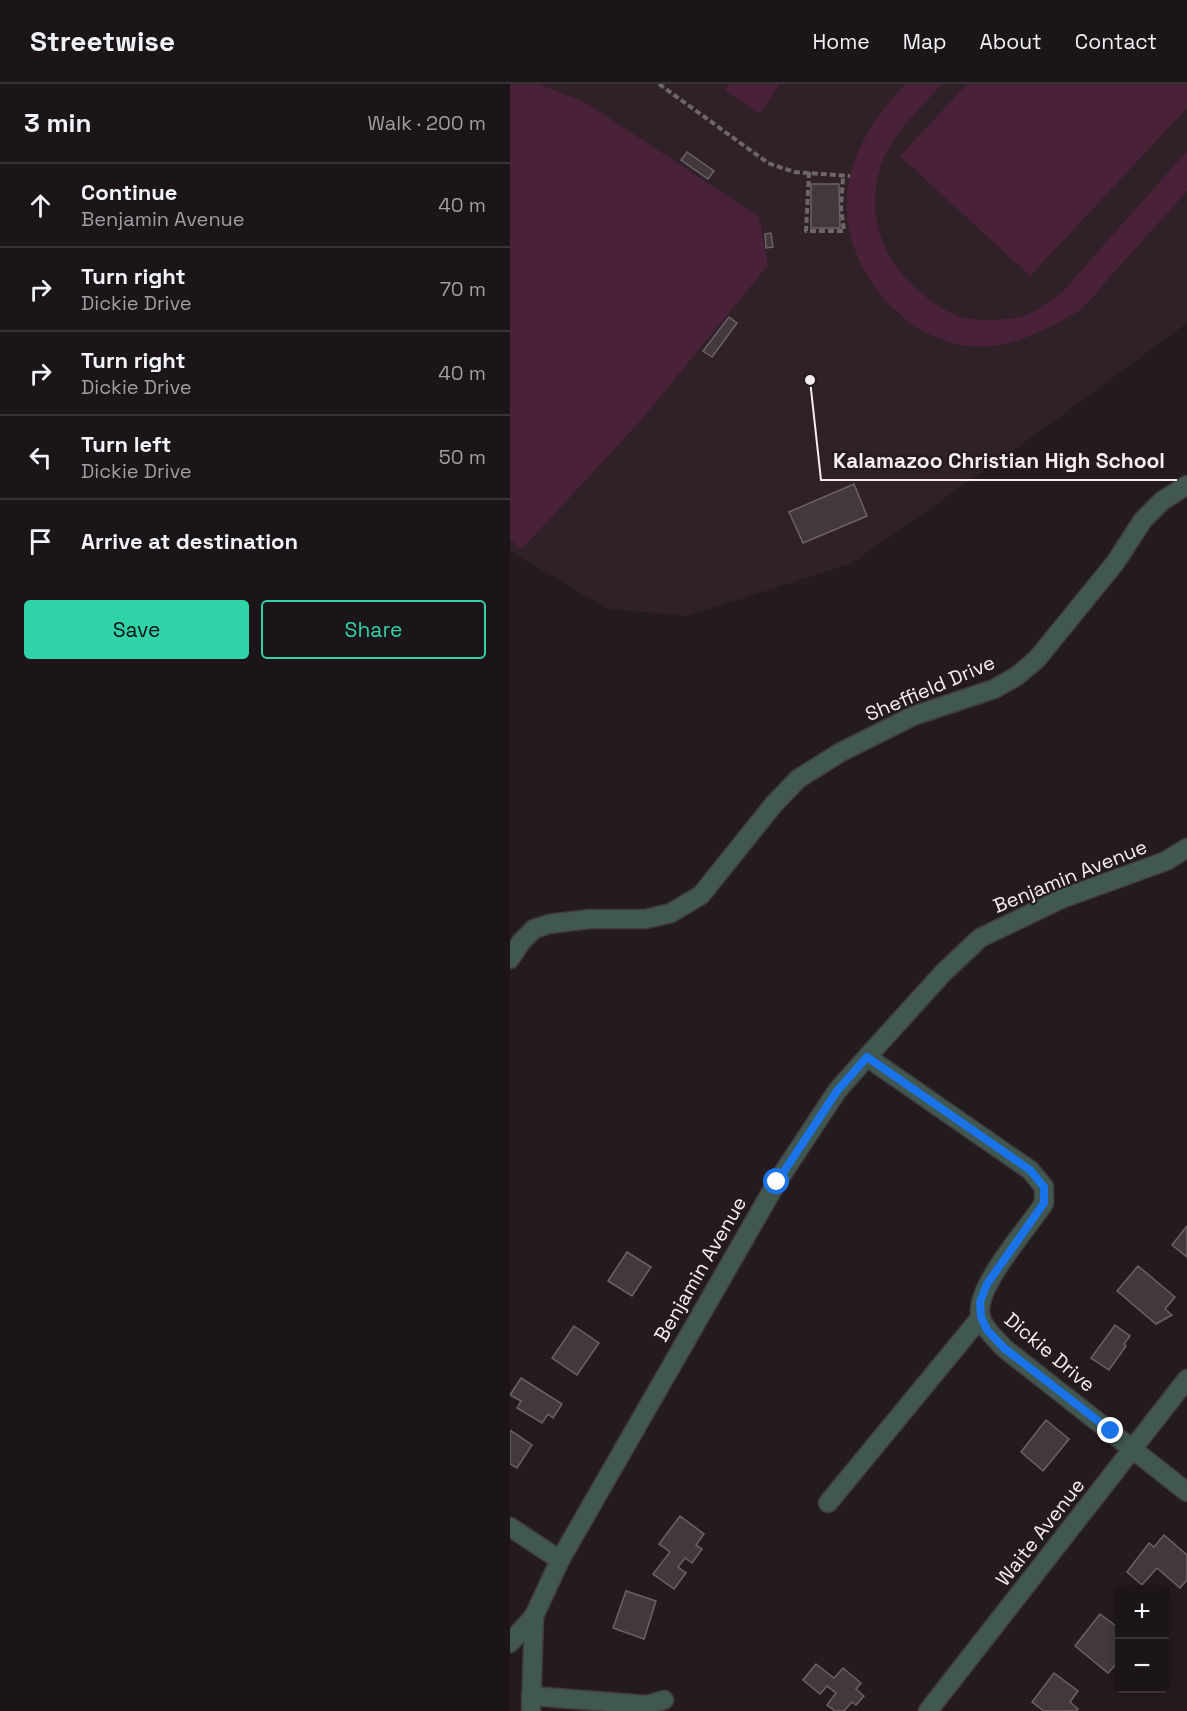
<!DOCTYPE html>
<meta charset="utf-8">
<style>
body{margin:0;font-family:"Space Grotesk",sans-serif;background:#241d21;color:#f1f3f6}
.controls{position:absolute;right:18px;bottom:18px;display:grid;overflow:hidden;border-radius:6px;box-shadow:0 3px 9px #0003}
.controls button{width:54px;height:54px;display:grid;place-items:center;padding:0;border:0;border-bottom:2px solid #393337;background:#1b1418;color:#f1f3f6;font:30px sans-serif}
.stop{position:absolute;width:18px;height:18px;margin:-14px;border:4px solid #1a73e8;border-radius:50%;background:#fff}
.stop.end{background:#1a73e8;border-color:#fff;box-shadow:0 2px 6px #0008}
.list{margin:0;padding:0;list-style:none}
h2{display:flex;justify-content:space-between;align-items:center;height:78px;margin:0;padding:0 24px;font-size:26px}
h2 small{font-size:20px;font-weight:400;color:#a09ea2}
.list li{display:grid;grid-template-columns:39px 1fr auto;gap:18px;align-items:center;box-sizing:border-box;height:84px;padding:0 24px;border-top:2px solid #393337}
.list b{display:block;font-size:22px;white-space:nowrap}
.list p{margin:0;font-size:20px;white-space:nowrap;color:#a09ea2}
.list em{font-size:20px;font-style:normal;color:#a09ea2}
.actions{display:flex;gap:12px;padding:18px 24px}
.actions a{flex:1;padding:14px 0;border:2px solid #31d4a9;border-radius:6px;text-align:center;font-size:21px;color:#31d4a9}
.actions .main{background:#31d4a9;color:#111}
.icon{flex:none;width:33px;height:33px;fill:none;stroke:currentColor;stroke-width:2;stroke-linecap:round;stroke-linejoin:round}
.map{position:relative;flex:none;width:677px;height:1627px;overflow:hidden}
header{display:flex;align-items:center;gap:36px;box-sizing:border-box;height:84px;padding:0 30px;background:#1b1418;border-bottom:2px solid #393337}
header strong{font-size:28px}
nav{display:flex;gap:33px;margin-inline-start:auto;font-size:21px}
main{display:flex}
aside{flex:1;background:#1b1418}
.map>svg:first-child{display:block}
.built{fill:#302129}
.pitch{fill:#492139}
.building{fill:#42383d;stroke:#6c6166;stroke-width:1.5}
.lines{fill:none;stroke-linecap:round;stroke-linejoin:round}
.minor-casing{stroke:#41393d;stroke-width:21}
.path{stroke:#6c6569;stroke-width:4;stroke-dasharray:6 3;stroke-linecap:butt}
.minor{stroke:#40584f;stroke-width:18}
.route{stroke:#1a73e8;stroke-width:8}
.labels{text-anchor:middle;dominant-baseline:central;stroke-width:4.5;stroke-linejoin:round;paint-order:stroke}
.street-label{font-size:20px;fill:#f4eef1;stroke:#241b20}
.leader{fill:none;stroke:#f4eef1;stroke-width:2}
.callout-dot{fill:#f4eef1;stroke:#241b20;stroke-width:2}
.callout-label{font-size:21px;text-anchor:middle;font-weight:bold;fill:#f4eef1;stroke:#241b20;stroke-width:4.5;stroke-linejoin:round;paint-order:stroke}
</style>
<header>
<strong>Streetwise</strong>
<nav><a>Home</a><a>Map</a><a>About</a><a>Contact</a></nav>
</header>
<main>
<aside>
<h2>3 min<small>Walk · 200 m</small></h2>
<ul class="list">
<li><svg class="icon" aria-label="ahead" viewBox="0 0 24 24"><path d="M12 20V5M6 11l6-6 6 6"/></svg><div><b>Continue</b><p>Benjamin Avenue</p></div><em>40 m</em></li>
<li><svg class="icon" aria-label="right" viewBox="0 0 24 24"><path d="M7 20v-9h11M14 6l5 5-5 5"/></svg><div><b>Turn right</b><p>Dickie Drive</p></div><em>70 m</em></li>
<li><svg class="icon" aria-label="right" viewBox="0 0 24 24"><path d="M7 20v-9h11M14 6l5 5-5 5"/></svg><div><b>Turn right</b><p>Dickie Drive</p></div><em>40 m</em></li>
<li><svg class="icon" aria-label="left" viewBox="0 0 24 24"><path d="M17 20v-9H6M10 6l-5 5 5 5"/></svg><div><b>Turn left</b><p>Dickie Drive</p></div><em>50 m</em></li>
<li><svg class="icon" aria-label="arrive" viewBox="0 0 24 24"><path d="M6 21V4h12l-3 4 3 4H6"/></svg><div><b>Arrive at destination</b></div></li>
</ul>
<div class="actions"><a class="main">Save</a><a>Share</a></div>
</aside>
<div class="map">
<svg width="677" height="1627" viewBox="0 0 677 1627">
<rect width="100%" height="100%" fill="#241b20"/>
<path class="built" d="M0 0H677V239L522 353 342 479 178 532 98 525 0 467Z"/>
<g class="pitch">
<path d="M0 0H29L78 20 249 133 258 181 132 335 12 465 0 456Z"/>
<path d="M219 0H270L249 30 215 6Z"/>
<path d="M395 0H432C409 26 381 50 370 84 354 136 377 185 419 215 429 223 443 231 455 234 469 237 491 236 505 234 523 231 539 218 553 207L677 67V107C651 136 624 166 598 195 589 205 579 221 567 228 545 241 508 260 483 262 398 271 322 178 339 97 347 58 369 29 395 0Z"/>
<path d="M457 0H677V24L520 192 390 72Z"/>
</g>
<g class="building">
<path d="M177 68 204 87 198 95 171 76Z"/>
<path d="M301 100H329L330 144H301Z"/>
<path d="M261 149 263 163 256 164 255 150Z"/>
<path d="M219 233 227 239 202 273 193 267Z"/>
<path d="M344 400 357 432 293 459 279 428Z"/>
<path d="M677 1142V1173L662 1161Z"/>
<path d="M117 1168 141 1183 122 1212 98 1197Z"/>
<path d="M628 1182 665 1213 655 1225 662 1231 646 1240 607 1207Z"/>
<path d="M605 1241 620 1252 614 1260 616 1262 599 1286 581 1274Z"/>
<path d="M64 1242 89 1259 67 1291 42 1274Z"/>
<path d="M11 1294 52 1320 43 1334 38 1330 32 1339 7 1324 11 1317 0 1311Z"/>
<path d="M536 1336 559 1355 533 1387 511 1368Z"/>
<path d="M0 1346 22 1361 7 1384 0 1380Z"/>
<path d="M170 1432 194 1450 186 1461 192 1465 182 1479 175 1474 168 1483 176 1489 164 1505 143 1490 160 1468 149 1460Z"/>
<path d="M654 1451 677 1471V1496L670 1504 647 1484 632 1501 617 1488 639 1459 644 1463Z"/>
<path d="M116 1507 146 1517 134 1555 103 1544Z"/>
<path d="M590 1530 610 1545V1576L598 1589 565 1562Z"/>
<path d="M306 1580 324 1594 333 1584 351 1599 346 1605 354 1612 346 1621 342 1618 334 1627H325L317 1621 326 1609 317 1602 310 1610 293 1596Z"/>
<path d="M544 1589 568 1607 560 1618 568 1625 566 1627H534L522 1618Z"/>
</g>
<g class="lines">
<defs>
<g id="minor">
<path d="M0 875 11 858 24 845 39 840 80 835H136L161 829 191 811 264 720 288 695 331 668 403 632 484 605 507 592 527 575 605 479 633 436 652 417 677 401"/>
<path d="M357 973 520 1086 534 1103V1119C518 1145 461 1206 471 1235 476 1247 486 1255 494 1264L677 1408"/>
<path d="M318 1419 471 1233"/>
<path d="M0 1443 50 1476"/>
<path d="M0 1559 24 1532"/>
<path d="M21 1612 137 1621 154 1616"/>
<path d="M21 1627 24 1532 50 1476 267 1098 327 1007 357 973 433 889 470 854 551 815 656 777 677 764"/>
<path d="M418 1627 677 1295"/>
</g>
</defs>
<use href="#minor" class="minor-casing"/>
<g class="path">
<path d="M149 0 258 79 284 88 340 92"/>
<path d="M299 88 296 147H334L331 124 333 92"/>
</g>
<use href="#minor" class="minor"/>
</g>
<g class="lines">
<path class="route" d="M267 1098 327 1007 357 973 520 1086 534 1103V1119L477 1200 470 1218 471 1233 477 1246 494 1264 601 1347"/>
</g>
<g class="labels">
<g class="street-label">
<text transform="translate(420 604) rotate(-23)">Sheffield Drive</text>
<text transform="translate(560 792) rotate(-22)">Benjamin Avenue</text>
<text transform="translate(190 1185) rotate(-60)">Benjamin Avenue</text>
<text transform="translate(540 1268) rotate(40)">Dickie Drive</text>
<text transform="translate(530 1448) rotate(-52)">Waite Avenue</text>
</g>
</g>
<path class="leader" d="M300 296L311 396H667"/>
<circle class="callout-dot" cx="300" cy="296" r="6"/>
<g class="callout-label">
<text x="489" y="384">Kalamazoo Christian High School</text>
</g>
</svg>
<div class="controls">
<button>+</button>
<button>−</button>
</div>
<div class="stop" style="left:267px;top:1098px"></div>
<div class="stop end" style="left:601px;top:1347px"></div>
</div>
</main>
